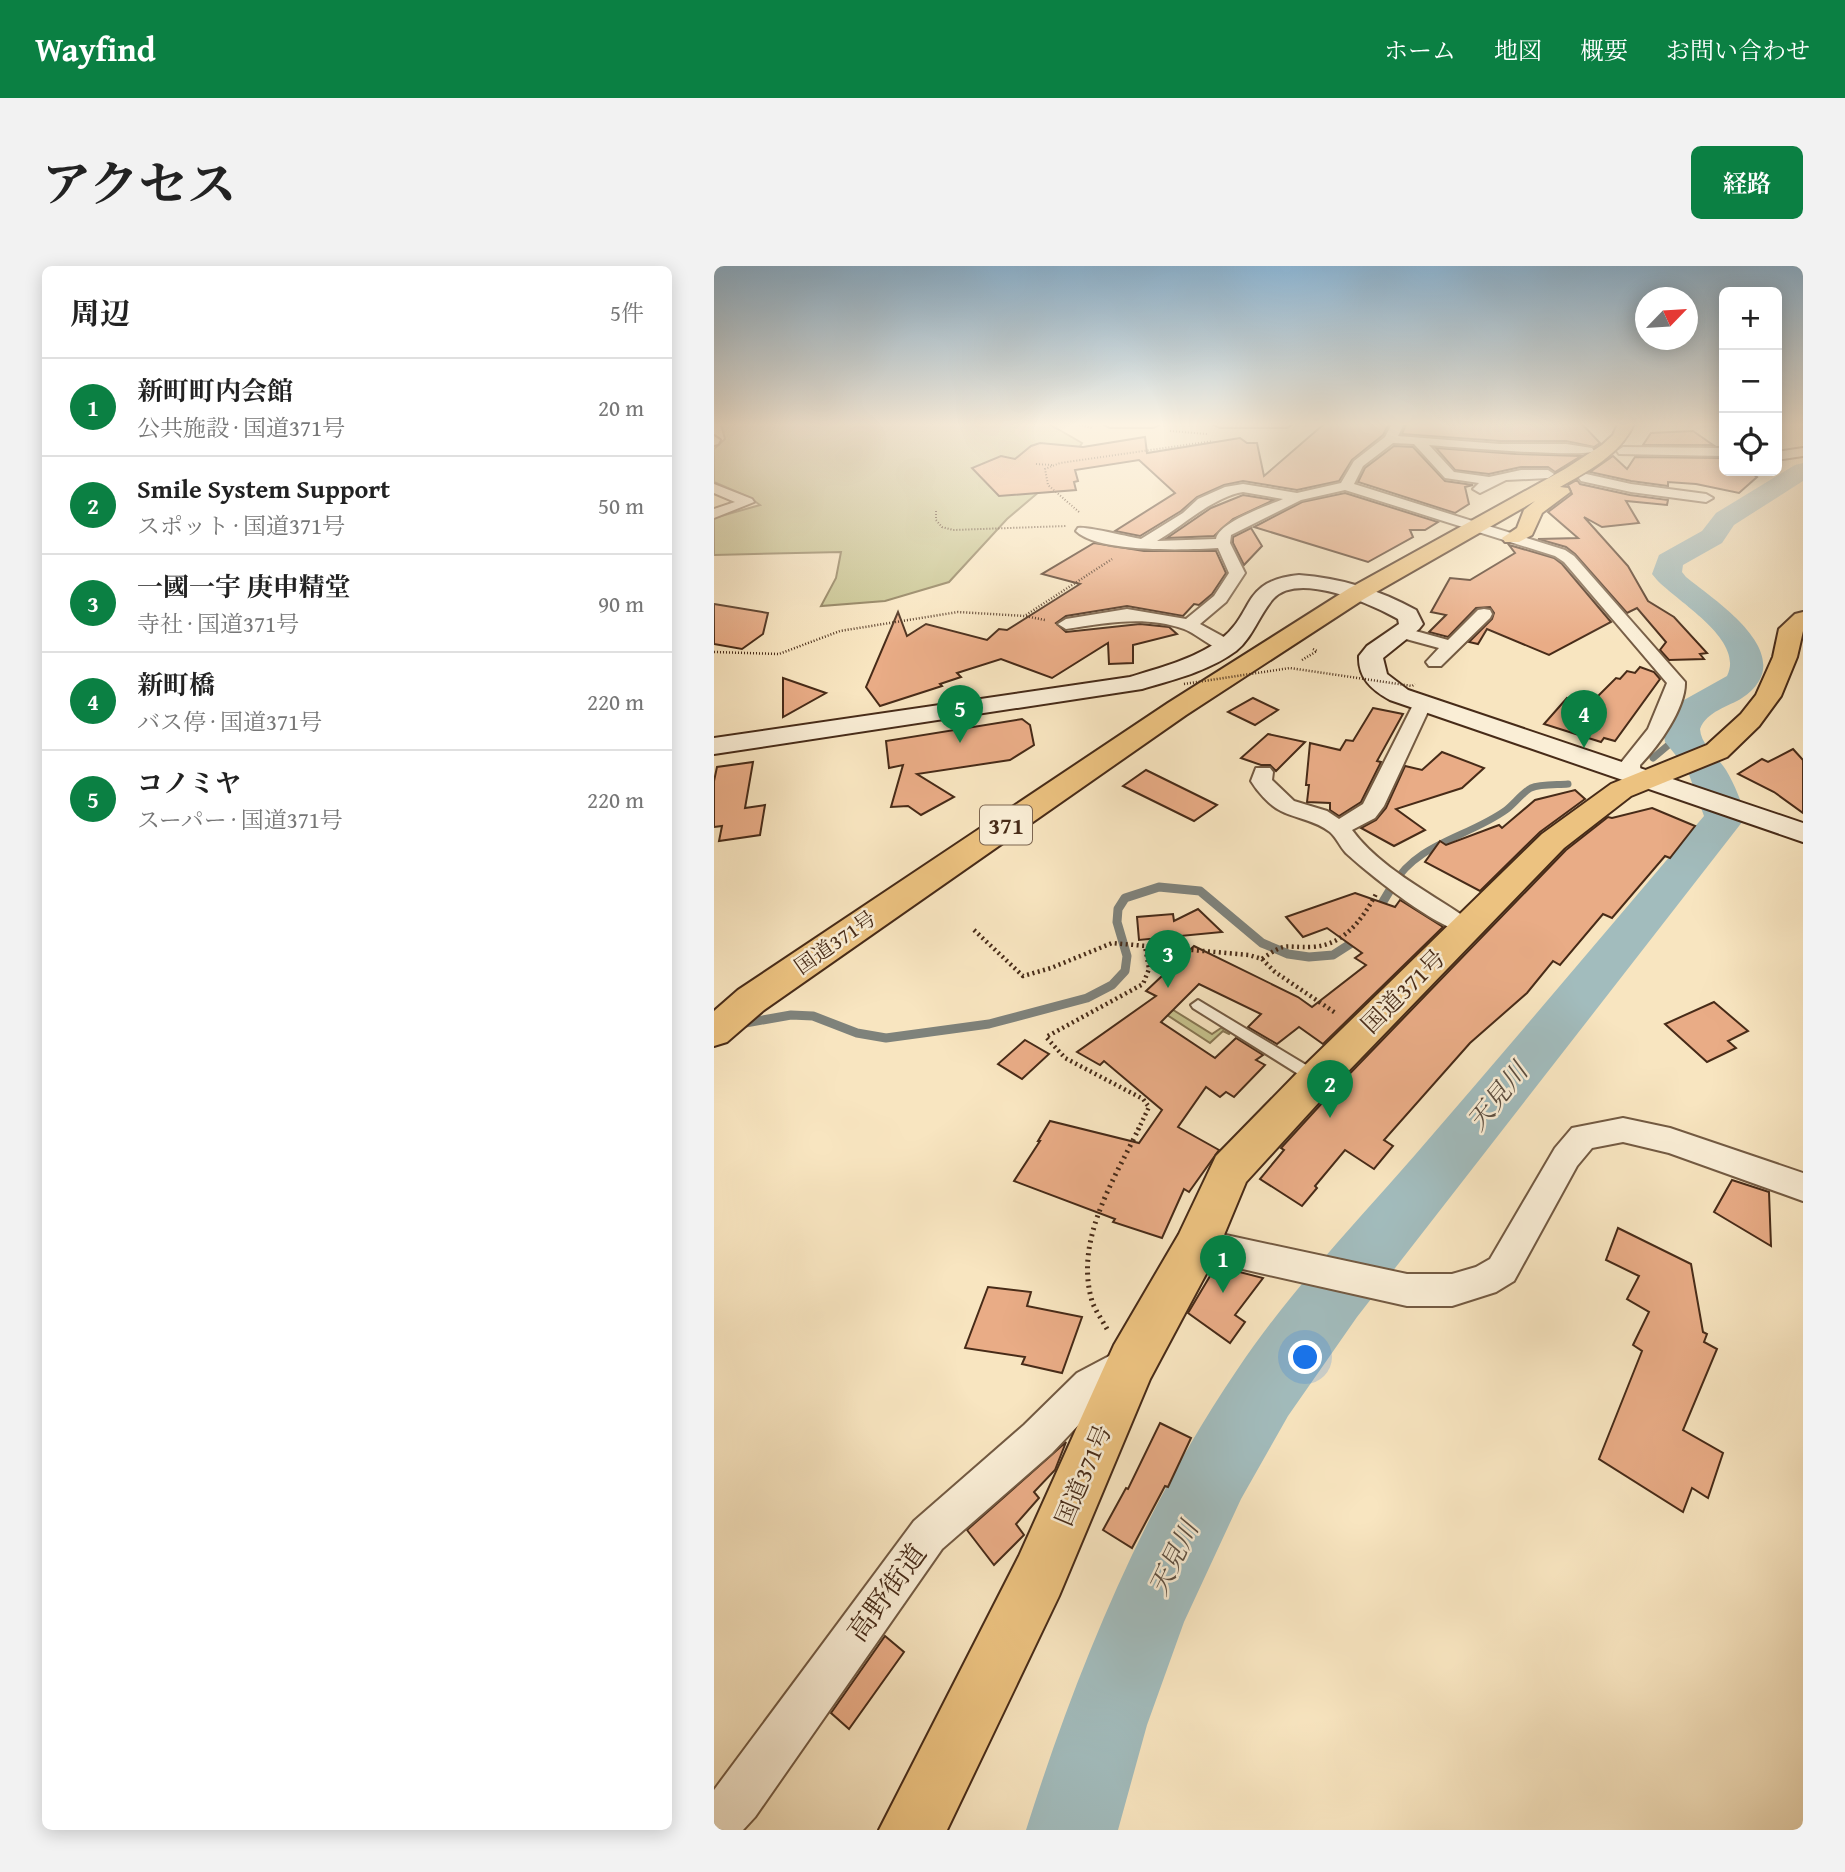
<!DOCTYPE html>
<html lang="ja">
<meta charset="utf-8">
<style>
body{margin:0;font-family:"Gentium Book Plus","Noto Serif JP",serif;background:#f2f2f2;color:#222}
.controls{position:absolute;right:21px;top:21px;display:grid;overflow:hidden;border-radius:10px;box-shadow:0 4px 18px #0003}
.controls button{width:63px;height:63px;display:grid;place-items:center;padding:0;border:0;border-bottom:2px solid #e0e0e0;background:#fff;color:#222;font:35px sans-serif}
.compass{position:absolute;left:921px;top:21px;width:63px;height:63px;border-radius:50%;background:#fff;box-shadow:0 4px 18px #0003;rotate:65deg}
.you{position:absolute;left:592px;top:1092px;width:24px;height:24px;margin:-18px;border:5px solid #fff;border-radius:50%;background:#1a73e8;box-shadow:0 0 0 10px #1a73e833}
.badge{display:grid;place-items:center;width:46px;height:46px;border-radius:50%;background:#0b8043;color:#fff;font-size:23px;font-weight:700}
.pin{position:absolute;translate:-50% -58px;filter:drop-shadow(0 2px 4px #0008)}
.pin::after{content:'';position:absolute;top:37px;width:24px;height:21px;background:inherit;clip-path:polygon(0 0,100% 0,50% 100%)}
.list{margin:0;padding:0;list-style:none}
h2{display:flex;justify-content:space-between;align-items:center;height:91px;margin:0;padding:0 28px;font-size:30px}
h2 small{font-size:23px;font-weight:400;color:#767676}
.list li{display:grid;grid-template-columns:46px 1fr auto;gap:21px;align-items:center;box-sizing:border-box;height:98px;padding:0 28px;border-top:2px solid #e0e0e0}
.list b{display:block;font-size:26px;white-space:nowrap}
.list p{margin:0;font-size:23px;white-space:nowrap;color:#767676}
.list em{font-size:23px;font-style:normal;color:#767676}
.icon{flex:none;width:38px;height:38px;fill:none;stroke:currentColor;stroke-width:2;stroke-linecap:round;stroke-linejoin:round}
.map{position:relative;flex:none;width:1089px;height:1564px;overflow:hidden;border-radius:10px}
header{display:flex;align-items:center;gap:42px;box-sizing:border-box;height:98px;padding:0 35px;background:#0b8043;color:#fff}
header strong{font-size:33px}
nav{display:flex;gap:38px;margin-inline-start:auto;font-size:24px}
.intro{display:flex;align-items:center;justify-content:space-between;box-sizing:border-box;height:168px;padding:0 42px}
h1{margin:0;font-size:49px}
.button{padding:18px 32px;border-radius:10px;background:#0b8043;color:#fff;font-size:24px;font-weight:700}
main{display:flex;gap:42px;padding:0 42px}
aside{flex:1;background:#fff;border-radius:10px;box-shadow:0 4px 18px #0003}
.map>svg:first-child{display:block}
.green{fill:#c5c28d;stroke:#867652;stroke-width:2}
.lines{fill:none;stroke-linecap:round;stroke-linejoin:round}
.stream-far1{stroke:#7e827b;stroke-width:7}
.stream{stroke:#7e827b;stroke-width:9}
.river{fill:#a2bcbd;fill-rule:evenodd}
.building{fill:#e9ac86;stroke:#472b18;stroke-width:2}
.lane-casing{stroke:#735a42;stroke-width:4}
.street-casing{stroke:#735a42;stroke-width:4}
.secondary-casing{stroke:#472b18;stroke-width:4}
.highway-casing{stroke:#472b18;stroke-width:4}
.path-far3{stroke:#472b18;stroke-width:2;stroke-dasharray:1 2;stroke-linecap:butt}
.path-far2{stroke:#472b18;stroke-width:2.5;stroke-dasharray:1 2;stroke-linecap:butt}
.path-far1{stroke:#472b18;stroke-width:4.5;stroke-dasharray:2 3.5;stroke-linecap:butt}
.path{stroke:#472b18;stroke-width:5;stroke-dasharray:2 4.5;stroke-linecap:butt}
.lane{fill:#faeed6;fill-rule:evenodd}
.street{fill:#faeed6;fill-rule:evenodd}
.secondary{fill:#faeed6;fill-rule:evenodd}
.highway{fill:#ecc280;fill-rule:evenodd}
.path-bridge{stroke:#472b18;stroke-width:2.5;stroke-dasharray:1 2;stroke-linecap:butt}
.labels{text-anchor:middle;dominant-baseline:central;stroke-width:5;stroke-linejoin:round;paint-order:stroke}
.far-street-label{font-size:21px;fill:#472b18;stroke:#faeed6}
.shield{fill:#faeed6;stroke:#7d6651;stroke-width:2}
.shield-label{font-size:23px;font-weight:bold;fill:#472b18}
.street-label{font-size:24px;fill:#472b18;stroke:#faeed6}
.water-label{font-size:26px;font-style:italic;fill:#5e4f41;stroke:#faeed6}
.near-street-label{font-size:28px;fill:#472b18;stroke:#faeed6}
</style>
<header>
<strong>Wayfind</strong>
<nav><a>ホーム</a><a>地図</a><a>概要</a><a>お問い合わせ</a></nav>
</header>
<div class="intro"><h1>アクセス</h1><a class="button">経路</a></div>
<main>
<aside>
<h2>周辺<small>5件</small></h2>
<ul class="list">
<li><span class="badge">1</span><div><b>新町町内会館</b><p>公共施設 · 国道371号</p></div><em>20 m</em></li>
<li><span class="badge">2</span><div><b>Smile System Support</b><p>スポット · 国道371号</p></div><em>50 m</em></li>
<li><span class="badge">3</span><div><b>一國一宇 庚申精堂</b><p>寺社 · 国道371号</p></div><em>90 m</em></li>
<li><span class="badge">4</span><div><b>新町橋</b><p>バス停 · 国道371号</p></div><em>220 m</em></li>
<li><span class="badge">5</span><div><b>コノミヤ</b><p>スーパー · 国道371号</p></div><em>220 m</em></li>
</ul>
</aside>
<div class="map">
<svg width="1089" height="1564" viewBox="0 0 1089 1564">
<rect width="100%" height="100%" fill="#f8e5c0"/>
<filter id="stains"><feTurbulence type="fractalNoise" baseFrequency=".00286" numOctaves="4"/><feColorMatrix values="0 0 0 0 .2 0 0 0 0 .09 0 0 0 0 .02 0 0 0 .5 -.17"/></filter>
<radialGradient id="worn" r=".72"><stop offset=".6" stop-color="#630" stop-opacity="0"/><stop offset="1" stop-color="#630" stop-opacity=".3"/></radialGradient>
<g class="green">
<path d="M7 158H335L368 177 353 202 293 253 235 316 171 335 107 340 122 312 127 286 0 289V252L46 239 35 231 0 216V183L11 173Z"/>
<path d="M456 742 498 768 507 762 518 765 515 768 509 765 496 777 450 747Z"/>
</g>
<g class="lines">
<g class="stream-far1">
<path d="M939 492 958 476 968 462"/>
<path d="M678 620C704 576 753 572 792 544 800 538 808 527 817 522 826 518 843 519 854 518"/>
</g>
<g class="stream">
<path d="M664 644 679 619"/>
<path d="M26 758 77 749 99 750 143 767 172 772 275 758 373 732 398 719 411 705 413 690 403 656 404 643 411 632 445 621 486 625 548 677 574 688 595 691 619 689 644 673"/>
</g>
<path class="river" d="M1089 197V215L1020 259 1008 277 969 299 968 306 972 311C1003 336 1089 391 1028 432 1014 441 993 445 986 463 987 479 1003 490 1012 504 1021 519 1027 535 1032 551L643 1051 574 1150 527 1233 470 1356 433 1459 404 1564H312C363 1403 428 1244 523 1104 575 1026 640 959 701 889 798 777 894 663 990 550L973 503 951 476 949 463 961 442 970 434 1013 410C1031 374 965 337 943 314L938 308 945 289 988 265 1002 247 1081 199Z"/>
</g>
<g class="building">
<path d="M610 158H675L669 169 638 194 625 215 583 224 529 215 510 219 483 231 467 245 426 270 401 265 461 227 425 194 361 204 364 215 360 216 362 224 285 230 258 202 287 190 301 193 317 180 326 177 369 181 431 171 433 187 526 172 533 177H543L550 210Z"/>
<path d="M692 158H868L886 177 880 181 852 175H786L688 168Z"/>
<path d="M979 165 999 179H929L937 167Z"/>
<path d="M680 180 699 181 731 215 759 219 751 221 755 238 741 247 644 216 651 202Z"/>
<path d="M722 182 802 188 867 190 841 206 834 201H807L775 208 741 204Z"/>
<path d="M899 190 913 203 921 191 1010 192V205H1034L1043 211 1025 227 982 218 954 216V220L917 215 876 206Z"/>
<path d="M863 214 866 218 916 229 954 234 953 239 912 235 925 257 888 261 870 251 914 300 934 335 960 351 993 387 986 388 990 393 955 394 946 384 952 376 923 342 913 347 861 288 852 281 824 273 864 272 834 246 858 228 854 219Z"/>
<path d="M631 227 724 256 711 264H696L699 271 654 296 540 261 588 236Z"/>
<path d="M529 229 560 234 519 253 500 270 453 272 497 242Z"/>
<path d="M537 262 548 280 530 299 519 277V271Z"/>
<path d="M380 277 430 285H502L512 307 498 328 485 339 480 338 469 350 413 340 352 350 342 357 352 366 426 358 455 361 463 368 419 379V397L395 398 394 377 338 412 287 393 243 407 247 411 226 418 228 420 166 440 152 421 184 346 193 370 212 358 273 374 285 363 293 364 366 318 328 308Z"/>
<path d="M795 279 840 292 848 298 897 356 835 389 773 363 764 378 755 376 778 353 780 347 776 341 762 342 734 371 715 366 732 349 717 346 736 312 756 314 801 287Z"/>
<path d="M0 338 54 347 49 368 28 383 0 378Z"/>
<path d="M926 401 940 406 946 413 901 475 890 472 887 476 830 458 853 432 875 439 902 412 906 413 913 405 921 407Z"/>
<path d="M69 412 112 427 69 451Z"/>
<path d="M539 432 564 444 541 459 514 446Z"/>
<path d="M659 442 689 448 663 495 667 496 647 536 625 550 616 544V537L593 536 595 519H592L596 477 626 484 632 474 639 475Z"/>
<path d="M308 453 316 459 320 479 296 494 203 508 240 531 207 549 194 540 177 541 189 499 175 502 172 475Z"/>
<path d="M554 468 591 476 562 505 556 499H547L527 492Z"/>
<path d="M1079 483 1089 494V547L1060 526 1024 508 1048 493 1054 496Z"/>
<path d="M728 486 770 502 748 522 682 543 711 564 680 580 647 562 662 554 672 542 691 500 708 504Z"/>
<path d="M39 496 31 542 51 539 46 569 5 575 8 560 0 561V515L3 501Z"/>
<path d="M432 504 503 539 480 555 409 520Z"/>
<path d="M861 524 871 533 826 566 766 625 711 596 726 575 732 579 785 559 788 562 821 534Z"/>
<path d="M938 542 981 560 956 592 951 590 898 652 889 648 846 699 839 695 813 727 756 777 670 874 679 880 660 903 631 884 601 920 603 922 588 940 546 913 570 884 567 882 619 825 852 584 894 551 898 552Z"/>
<path d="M641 627 681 641 686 634 729 661 609 778 585 761 563 778 534 761 547 748 485 718 447 756 501 792 522 772 549 789 542 794 551 799 520 831 512 826 506 831 492 821 464 861 505 884 475 926 470 923 448 972 399 956 401 953 300 915 326 875H324L336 855 425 877 448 844 390 795 386 799 363 786 442 730 432 725 480 680 584 731 598 741 652 699 641 692 648 687 613 662 589 671 572 651Z"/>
<path d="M484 643 508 666 425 674 423 651 459 648 460 655Z"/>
<path d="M1000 736 1034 765 1014 775 1022 782 993 796 951 758Z"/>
<path d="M311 774 335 788 308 813 284 798Z"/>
<path d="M1018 914 1055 926 1057 980 1000 946Z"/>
<path d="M904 962 977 998 989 1066 993 1068 990 1076 1003 1083 969 1164 1009 1187 994 1232 978 1222 969 1246 885 1193 928 1085 919 1079 935 1046 913 1033 925 1010 892 994Z"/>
<path d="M502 1000 549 1012 521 1049 531 1056 516 1077 474 1047Z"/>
<path d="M274 1021 317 1026 313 1040 368 1051 348 1107 308 1098 311 1091 251 1082Z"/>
<path d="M446 1157 477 1172 454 1221 451 1220 418 1282 389 1264 412 1222 414 1223Z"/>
<path d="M352 1176 341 1204 320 1226 325 1232 302 1258 310 1269 280 1299 253 1264Z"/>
<path d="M171 1370 190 1386 135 1463 117 1447Z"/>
</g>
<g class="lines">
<defs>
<path id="lane" d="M484 734 607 808 609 812 607 816H597L479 742 477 739Z"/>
<g id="street">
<path d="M390 158H445L439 161H396Z"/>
<path d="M500 158H578L572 161H506Z"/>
<path d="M678 158H690L684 170 786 178H852L878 182 880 185C871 192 736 181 715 179L740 206 775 211 807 204H834L840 208 834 212 792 214 766 227 759 223 765 217 731 212 700 178 679 177 649 200 640 218 851 284 860 290 971 416C972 442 944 481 926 499L927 509 924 513H910L906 498 934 463 953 417 850 296 841 290 631 224 587 234 517 269 516 277 531 307 512 336 486 358 519 376 522 380 519 384C502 388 486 369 470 363 431 349 392 357 352 363L344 358 352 353 413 343 472 353 500 330 515 307 504 282C473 284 384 287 362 265L364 262C372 260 415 271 427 273L469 247 484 233 511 221 529 218 583 227 627 217 640 195 671 171ZM529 226 569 233C553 240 505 256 502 273L443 275C470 259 499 231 529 226Z"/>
<path d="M0 170 6 174 4 178 0 179Z"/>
<path d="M909 181 1010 182V190L905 188 903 185Z"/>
<path d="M1089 182V190L1063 194V186Z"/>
<path d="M872 208 917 218 992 228 999 232 992 236 917 226 867 215 865 212Z"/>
<path d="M0 218 38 233 40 236 0 252V243L21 236 0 227Z"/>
<path d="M770 343 776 344 778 348 776 352 727 400H715L712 396 725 382 681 370 678 366 687 361 734 374 764 344Z"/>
<path d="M708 433 717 439 670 540 661 552 638 564C665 601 713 625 751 651L762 655 765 661 762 667C735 674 654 607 632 587 626 581 623 572 616 566 601 554 583 553 567 545 556 540 543 525 537 515L542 502H556L559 506 558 514 580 535 613 545 625 553 649 538 699 439Z"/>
<path d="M909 852 956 862 1089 907V935L955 887 909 876 878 882 863 900 800 1015 782 1026 738 1040H693L484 993 472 989 467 978 472 967 484 963 693 1008H738L762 1001 776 993 841 882 858 862Z"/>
<path d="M416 1079 429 1084 434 1097 429 1110 389 1133 338 1187 228 1283 41 1551 29 1564H0V1524L200 1255 310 1159 363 1107Z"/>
</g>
<path id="secondary" d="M585 309C626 312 666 324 702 344L709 358 705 363 669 392 673 408 694 424 1089 557V576L676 434C658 424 644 412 645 390L653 380 685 358 684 353C657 338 584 305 559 333 545 349 539 371 522 385 495 405 459 414 428 423L0 488V472L416 411C446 402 480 393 506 374 542 346 526 315 585 309Z"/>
<g id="highway">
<path d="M904 158H920C906 189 874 205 846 221L854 222 856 226 828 247 818 269 805 276H791L788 272 803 262 810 244 821 235 650 333 472 449 50 744 13 776 0 780V745L24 724 454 437 634 323 851 203 888 179 899 169Z"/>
<path d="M1089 346V365L1083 391 1067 430 1045 460 1013 491 917 530 850 582 617 823 532 916 500 993 436 1113 345 1330 233 1564H165L305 1290 400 1079 465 968 502 890 589 801 828 568 897 518 993 479 1027 448 1042 429 1059 391 1065 363 1081 348Z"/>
</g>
</defs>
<use href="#lane" class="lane-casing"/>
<use href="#street" class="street-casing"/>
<use href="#secondary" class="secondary-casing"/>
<use href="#highway" class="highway-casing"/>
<g class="path-far3">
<path d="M362 158 378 162"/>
<path d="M591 160 602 158"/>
<path d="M456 165 493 168"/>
<path d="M322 198 338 199"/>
<path d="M222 245V254L228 261 239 264 352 260"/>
<path d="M365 246 334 219 331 203 346 197 499 175"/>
</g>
<g class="path-far2">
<path d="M312 349 398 293"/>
<path d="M0 386 65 388 126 365 244 346 311 350 331 354"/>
<path d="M588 394 603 385 599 383"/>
</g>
<g class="path-far1">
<path d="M260 664 309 710 337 702 398 677 535 689 548 693C573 675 570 682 598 681 630 679 648 654 662 628"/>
<path d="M548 693 561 706 623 748"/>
<path d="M424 864 435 841 429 833 351 792 332 771 429 718 435 703 431 680"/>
</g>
<path class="path" d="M393 1063C388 1054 381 1044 378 1035 360 974 400 914 425 862"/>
<use href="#lane" class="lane"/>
<use href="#street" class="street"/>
<use href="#secondary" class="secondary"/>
<use href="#highway" class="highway"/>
<path class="path-bridge" d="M470 418 576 402 698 420 701 418"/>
</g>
<linearGradient id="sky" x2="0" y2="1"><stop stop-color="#8cb7d7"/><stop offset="0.42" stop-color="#fcf3e3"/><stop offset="1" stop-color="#fcf3e3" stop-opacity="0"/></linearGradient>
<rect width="1089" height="377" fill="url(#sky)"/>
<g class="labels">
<g class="far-street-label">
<text transform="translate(121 676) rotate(-35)">国道371号</text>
</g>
<rect class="shield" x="266" y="539.5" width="52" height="39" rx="5"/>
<g class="shield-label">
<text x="292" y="559">371</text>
</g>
<g class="street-label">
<text transform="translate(689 725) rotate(-45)">国道371号</text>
<text transform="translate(369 1209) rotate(-67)">国道371号</text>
</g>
<g class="water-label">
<text transform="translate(783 830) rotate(-51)">天見川</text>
<text transform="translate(459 1292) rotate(-64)">天見川</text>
</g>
<g class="near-street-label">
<text transform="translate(172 1326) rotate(-54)">高野街道</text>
</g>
</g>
<rect width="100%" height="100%" filter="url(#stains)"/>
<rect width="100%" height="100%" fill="url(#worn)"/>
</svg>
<div class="controls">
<button>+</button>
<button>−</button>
<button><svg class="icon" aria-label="locate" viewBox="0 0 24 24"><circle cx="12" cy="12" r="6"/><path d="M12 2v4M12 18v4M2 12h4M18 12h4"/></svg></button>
</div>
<svg class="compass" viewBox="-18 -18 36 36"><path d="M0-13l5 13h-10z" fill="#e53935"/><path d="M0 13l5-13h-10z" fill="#767676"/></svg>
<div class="you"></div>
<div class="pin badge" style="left:509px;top:1027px">1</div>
<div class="pin badge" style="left:616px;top:852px">2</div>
<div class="pin badge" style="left:454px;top:722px">3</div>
<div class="pin badge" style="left:870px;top:482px">4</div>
<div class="pin badge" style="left:246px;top:477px">5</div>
</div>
</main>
